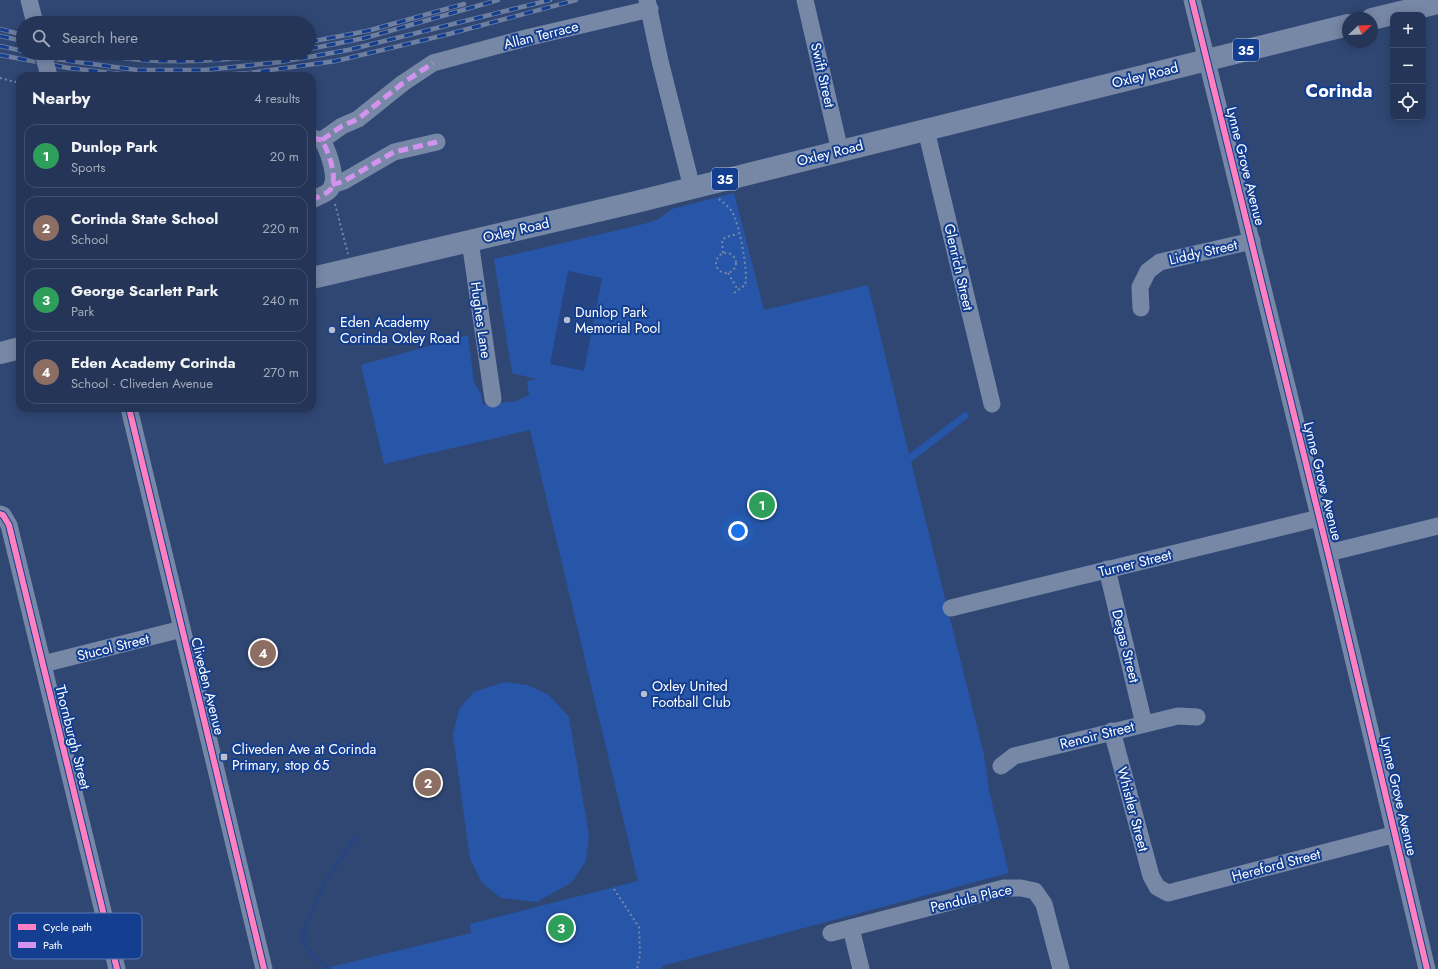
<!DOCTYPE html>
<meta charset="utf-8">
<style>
body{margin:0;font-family:Jost,sans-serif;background:#2c3d5d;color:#f1f3f6}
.controls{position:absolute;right:12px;top:12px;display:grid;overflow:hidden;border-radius:8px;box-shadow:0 2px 10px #0003}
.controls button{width:36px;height:36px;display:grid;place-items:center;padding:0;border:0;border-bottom:1px solid #41506d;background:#243557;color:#f1f3f6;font:20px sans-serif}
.compass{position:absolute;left:1342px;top:12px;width:36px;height:36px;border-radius:50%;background:#243557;box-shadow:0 2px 10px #0003;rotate:67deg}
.you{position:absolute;left:738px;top:531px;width:14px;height:14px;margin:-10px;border:3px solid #fff;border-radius:50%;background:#1a73e8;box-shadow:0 0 0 6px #1a73e833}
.badge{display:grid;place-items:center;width:26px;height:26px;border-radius:50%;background:#b7bfce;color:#fff;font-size:13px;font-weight:700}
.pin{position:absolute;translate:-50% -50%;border:2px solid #fff;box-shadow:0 1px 4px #0006}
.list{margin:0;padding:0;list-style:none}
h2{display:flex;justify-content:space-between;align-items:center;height:52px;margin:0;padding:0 16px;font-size:17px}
h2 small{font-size:13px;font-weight:400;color:#a3abba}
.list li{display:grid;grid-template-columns:26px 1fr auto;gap:12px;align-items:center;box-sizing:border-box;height:64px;margin:0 8px 8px;padding:0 8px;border:1px solid #41506d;border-radius:12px}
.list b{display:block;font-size:15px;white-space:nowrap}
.list p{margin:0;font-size:13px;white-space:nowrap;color:#a3abba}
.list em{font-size:13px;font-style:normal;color:#a3abba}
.icon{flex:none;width:22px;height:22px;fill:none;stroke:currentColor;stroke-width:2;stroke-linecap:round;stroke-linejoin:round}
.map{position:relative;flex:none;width:1438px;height:969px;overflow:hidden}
.search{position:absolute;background:#243557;box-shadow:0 2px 10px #0003;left:16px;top:16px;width:300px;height:44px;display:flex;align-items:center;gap:10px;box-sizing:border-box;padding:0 14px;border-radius:22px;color:#a3abba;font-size:15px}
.panel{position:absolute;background:#243557;box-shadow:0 2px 10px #0003;left:16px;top:72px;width:300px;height:340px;border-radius:12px}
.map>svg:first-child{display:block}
.green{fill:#2755a7}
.water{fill:#274581}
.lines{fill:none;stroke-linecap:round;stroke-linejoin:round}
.stream{stroke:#274581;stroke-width:3.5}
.path{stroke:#7788a7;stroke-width:2;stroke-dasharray:2 3;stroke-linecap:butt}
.minor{stroke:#7788a7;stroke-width:17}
.major{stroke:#7787a6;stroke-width:22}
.rail-casing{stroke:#6f7f9f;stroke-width:4.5}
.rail{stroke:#143e90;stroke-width:3;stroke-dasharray:9;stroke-linecap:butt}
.minor-bridge{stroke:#7788a7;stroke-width:17}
.quiet{stroke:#d193ec;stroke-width:5;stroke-dasharray:10 5;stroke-linecap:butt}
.cycleway-casing{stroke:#143e90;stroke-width:8}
.cycleway{stroke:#ff80c0;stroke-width:6}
.poi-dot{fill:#b7bfce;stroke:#143e90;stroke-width:1.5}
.labels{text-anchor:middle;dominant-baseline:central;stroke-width:4;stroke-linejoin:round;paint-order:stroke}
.shield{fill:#143e90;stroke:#b8c5de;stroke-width:1}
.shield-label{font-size:13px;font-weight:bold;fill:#fff}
.street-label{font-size:14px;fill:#fff;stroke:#143e90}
.poi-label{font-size:14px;fill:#fff;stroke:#143e90;text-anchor:start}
.district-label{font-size:18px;font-weight:bold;fill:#fff;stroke:#143e90}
.key{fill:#143e90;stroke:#5a78b1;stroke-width:1}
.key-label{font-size:11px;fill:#fff}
</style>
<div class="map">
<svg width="1438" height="969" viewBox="0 0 1438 969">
<rect width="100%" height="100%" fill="#304774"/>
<g class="green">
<path d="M734 193 764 310 868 285 909 454 966 411 969 417 911 462 984 755 989 791 1009 873 662 966V969H322L471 933 470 924 638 881 530 430 384 464 361 365 468 335 474 382 481 394 483 405 516 401 529 395 527 381 536 379 512 373 494 259 644 224 659 219 672 209Z"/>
<path d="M504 682 527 685 549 695 569 717 589 836 586 861 571 883 537 902 501 898 482 883 470 859 453 735 459 709 474 692Z"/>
</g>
<path class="water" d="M568 271 602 278 584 371 550 364Z"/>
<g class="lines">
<path class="stream" d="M329 969 316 959 308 950 303 940 304 929 325 882 355 838"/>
<g class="path">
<path d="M0 78 20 83"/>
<path d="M719 199C723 203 729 206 732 212 739 222 749 274 745 285L734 293"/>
<path d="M335 204 348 254"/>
<path d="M723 253 722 240 726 237 738 234"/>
<circle cx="726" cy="263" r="10"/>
<path d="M728 273 738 290"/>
<path d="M614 889 639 927 640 955 637 969"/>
</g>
<g class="minor">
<path d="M29 0 35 23"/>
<path d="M647 0 660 61 692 188"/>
<path d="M805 0 840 151"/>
<path d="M1192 0 1328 553 1427 969"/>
<path d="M926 130 992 404"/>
<path d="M312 138 322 140C328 151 340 181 329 191 324 195 317 197 312 200"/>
<path d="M322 140 342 126 358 119 403 83 433 63 526 38 650 9"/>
<path d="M332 185 344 181 394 152 437 142"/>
<path d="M470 241 493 399"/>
<path d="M1141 308 1140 287 1148 271 1160 262 1252 241"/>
<path d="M129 408 264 969"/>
<path d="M0 514 3 515 9 525 117 969"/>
<path d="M1328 553 1438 526"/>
<path d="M1107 569 1144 724"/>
<path d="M951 608 1319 518"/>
<path d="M43 664 182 629"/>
<path d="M1112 731 1151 876 1157 887 1168 893 1396 834"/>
<path d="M1001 766 1014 756 1178 716 1197 717"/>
<path d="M851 928 861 969"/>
<path d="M831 933 1004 888H1021L1035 891 1044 904 1061 969"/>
</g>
<g class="major">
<path d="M1372 19 1438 3"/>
<path d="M312 278 636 202 1348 25"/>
<path d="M0 353 20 348"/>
</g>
<defs>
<g id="rail">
<path d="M0 29 23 35"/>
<path d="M0 36 23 41"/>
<path d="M309 42 367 31 464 4"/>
<path d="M0 46 23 51"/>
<path d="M309 49 365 38 498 0"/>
<path d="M31 53 55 59 137 70H205L281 62 348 50 550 0"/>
<path d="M87 53C105 55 122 58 140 60 187 63 235 60 281 53"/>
<path d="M147 53H188"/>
<path d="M0 55 69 68 121 74"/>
<path d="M207 76 249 73 336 61 449 34 576 0"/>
</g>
</defs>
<use href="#rail" class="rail-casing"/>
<use href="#rail" class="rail"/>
<path class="minor-bridge" d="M43 53 49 76"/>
<g class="quiet">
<path d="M312 138 322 140C328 151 340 181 329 191 324 195 317 197 312 200"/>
<path d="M322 140 342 126 358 119 403 83 433 63"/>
<path d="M332 185 344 181 394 152 437 142"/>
</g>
<defs>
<g id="cycleway">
<path d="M1192 0 1328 553 1427 969"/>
<path d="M129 408 264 969"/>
<path d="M0 514 3 515 9 525 117 969"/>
</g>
</defs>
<use href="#cycleway" class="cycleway-casing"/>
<use href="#cycleway" class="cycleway"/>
</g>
<g class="poi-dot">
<circle cx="567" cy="320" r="4"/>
<circle cx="332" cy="330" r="4"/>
<circle cx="644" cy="694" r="4"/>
<rect x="220" y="753" width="8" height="8" rx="2"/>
</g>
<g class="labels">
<g class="shield">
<rect x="1233" y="39" width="26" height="22" rx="3"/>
<rect x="712" y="168" width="26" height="22" rx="3"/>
</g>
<g class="shield-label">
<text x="1246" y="50">35</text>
<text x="725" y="179">35</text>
</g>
<g class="street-label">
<text transform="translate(541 35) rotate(-14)">Allan Terrace</text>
<text transform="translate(823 75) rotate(77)">Swift Street</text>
<text transform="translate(1145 75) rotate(-14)">Oxley Road</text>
<text transform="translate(830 153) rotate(-14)">Oxley Road</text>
<text transform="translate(1246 166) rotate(76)">Lynne Grove Avenue</text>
<text transform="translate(516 230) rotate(-13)">Oxley Road</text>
<text transform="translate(1203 252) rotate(-13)">Liddy Street</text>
<text transform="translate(959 267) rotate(77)">Glenrich Street</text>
<text transform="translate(481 320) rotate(82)">Hughes Lane</text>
<text transform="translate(1323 481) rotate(76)">Lynne Grove Avenue</text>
<text transform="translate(1135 563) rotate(-14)">Turner Street</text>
<text transform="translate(1126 646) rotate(76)">Degas Street</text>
<text transform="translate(113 647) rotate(-14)">Stucol Street</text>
<text transform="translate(208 686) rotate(76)">Cliveden Avenue</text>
<text transform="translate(1097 735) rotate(-14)">Renoir Street</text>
<text transform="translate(73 737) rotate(76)">Thornburgh Street</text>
<text transform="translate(1399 796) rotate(77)">Lynne Grove Avenue</text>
<text transform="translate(1133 809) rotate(75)">Whistler Street</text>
<text transform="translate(1276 865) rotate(-15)">Hereford Street</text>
<text transform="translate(971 898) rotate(-13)">Pendula Place</text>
</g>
<g class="poi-label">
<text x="575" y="312">Dunlop Park<tspan x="575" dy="16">Memorial Pool</tspan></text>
<text x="340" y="322">Eden Academy<tspan x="340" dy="16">Corinda Oxley Road</tspan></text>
<text x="652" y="686">Oxley United<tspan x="652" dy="16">Football Club</tspan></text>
<text x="232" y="749">Cliveden Ave at Corinda<tspan x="232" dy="16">Primary, stop 65</tspan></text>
</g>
<g class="district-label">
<text x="1339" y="91">Corinda</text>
</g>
</g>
<rect x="10" y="913" width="132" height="46" rx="6" class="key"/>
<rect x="18" y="924" width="18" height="6" fill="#ff80c0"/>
<rect x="18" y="942" width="18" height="6" fill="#d193ec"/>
<g class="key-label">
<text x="43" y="931">Cycle path</text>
<text x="43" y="949">Path</text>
</g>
</svg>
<div class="controls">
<button>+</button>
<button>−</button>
<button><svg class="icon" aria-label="locate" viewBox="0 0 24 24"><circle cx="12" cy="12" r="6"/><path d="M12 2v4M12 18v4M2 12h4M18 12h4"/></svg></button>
</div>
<svg class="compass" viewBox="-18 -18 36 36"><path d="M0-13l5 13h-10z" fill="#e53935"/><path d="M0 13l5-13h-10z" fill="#a3abba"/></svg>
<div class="you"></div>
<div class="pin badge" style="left:762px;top:505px;background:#2e9e5b">1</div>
<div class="pin badge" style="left:428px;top:783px;background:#8d6e63">2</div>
<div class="pin badge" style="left:561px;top:928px;background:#2e9e5b">3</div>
<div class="pin badge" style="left:263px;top:653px;background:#8d6e63">4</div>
<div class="search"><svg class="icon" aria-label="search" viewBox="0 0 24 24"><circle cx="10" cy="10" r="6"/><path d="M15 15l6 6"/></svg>Search here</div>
<section class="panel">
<h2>Nearby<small>4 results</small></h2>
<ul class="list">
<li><span class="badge" style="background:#2e9e5b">1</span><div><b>Dunlop Park</b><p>Sports</p></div><em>20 m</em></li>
<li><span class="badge" style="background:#8d6e63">2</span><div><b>Corinda State School</b><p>School</p></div><em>220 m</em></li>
<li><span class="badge" style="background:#2e9e5b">3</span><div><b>George Scarlett Park</b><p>Park</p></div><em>240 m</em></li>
<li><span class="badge" style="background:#8d6e63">4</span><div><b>Eden Academy Corinda</b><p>School · Cliveden Avenue</p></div><em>270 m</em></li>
</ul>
</section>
</div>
